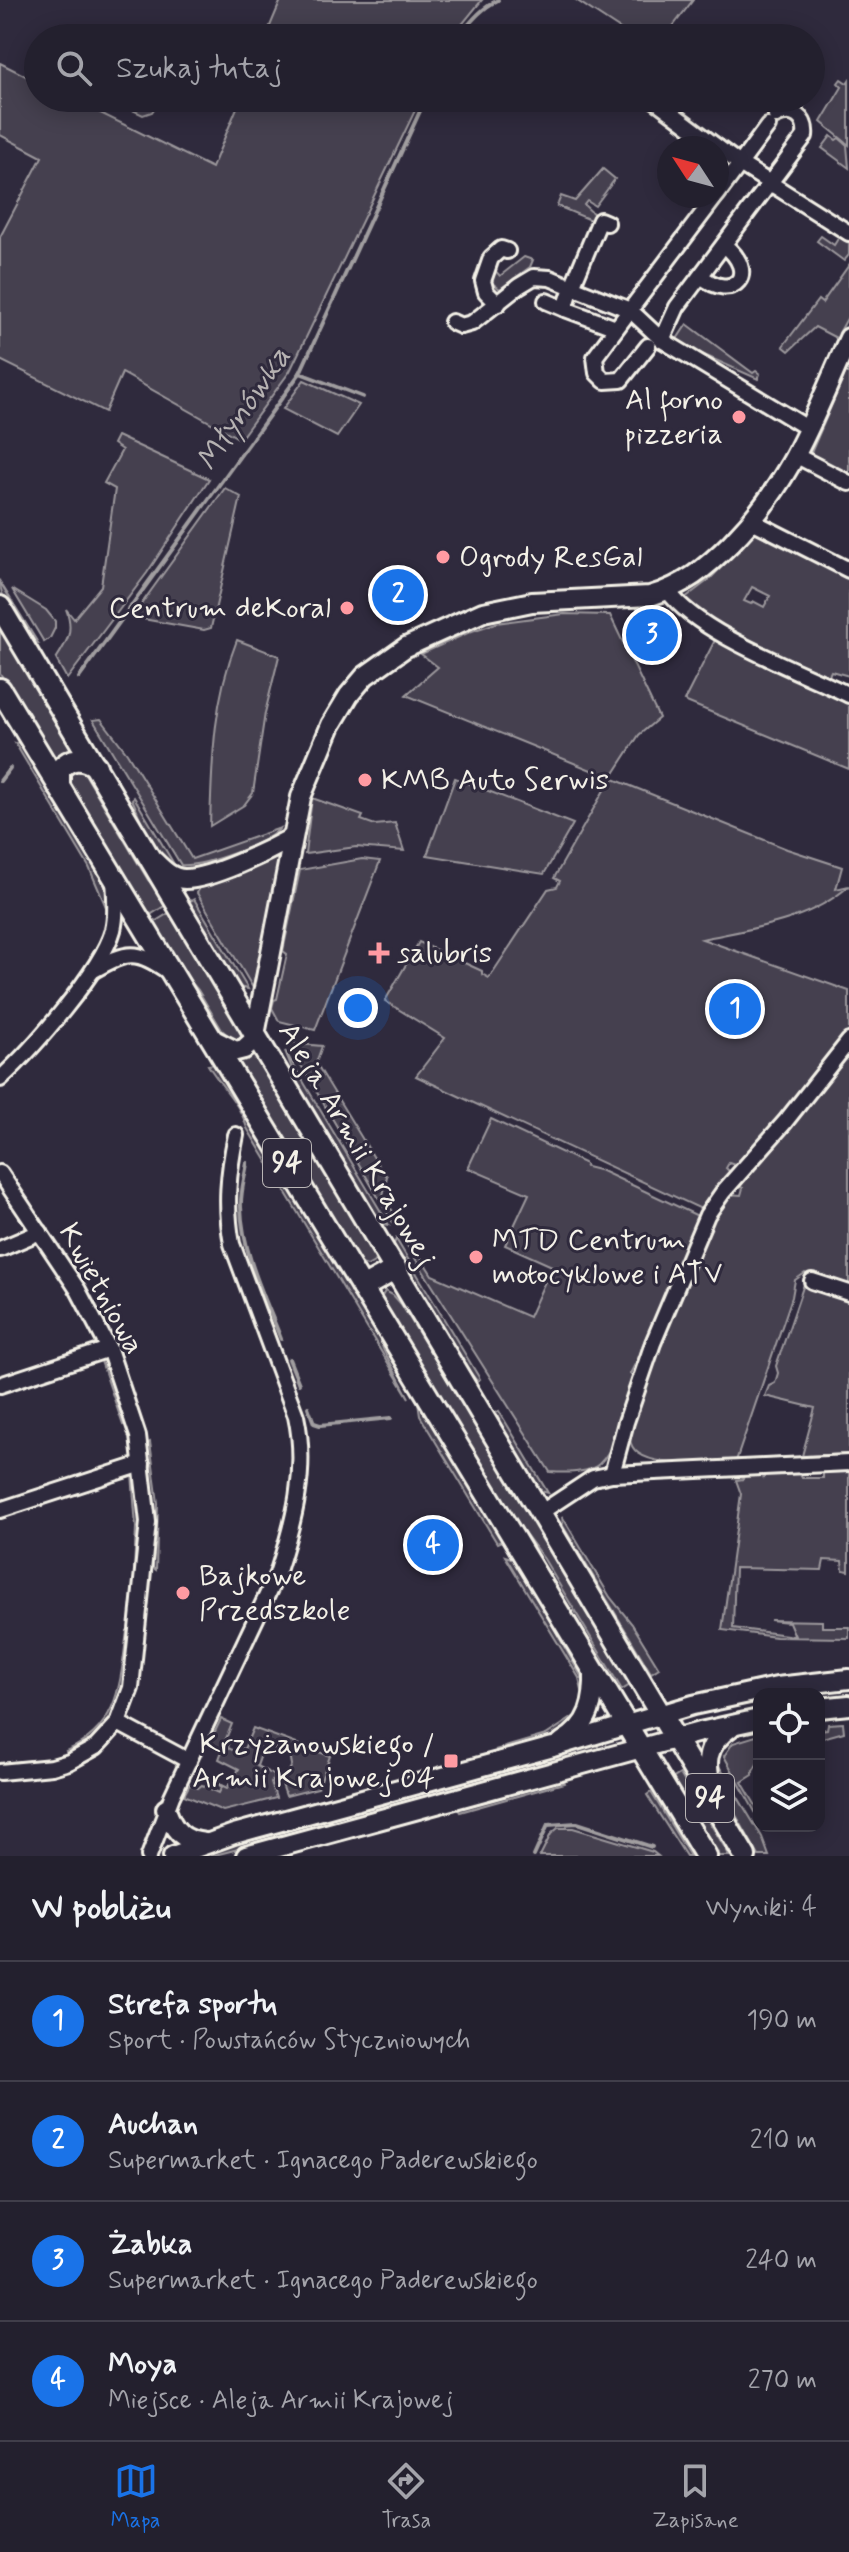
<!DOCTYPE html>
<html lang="pl">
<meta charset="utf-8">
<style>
body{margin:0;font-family:Mynerve,sans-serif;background:#2f2d3a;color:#f1f3f6}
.controls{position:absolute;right:24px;bottom:24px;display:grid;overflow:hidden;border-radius:16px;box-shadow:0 4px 20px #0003}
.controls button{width:72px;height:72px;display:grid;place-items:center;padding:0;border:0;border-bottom:2px solid #403e4a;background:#23202e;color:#f1f3f6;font:40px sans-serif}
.compass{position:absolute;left:657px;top:136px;width:72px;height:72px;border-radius:50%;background:#23202e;box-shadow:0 4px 20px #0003;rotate:306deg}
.you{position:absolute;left:358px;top:1008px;width:28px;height:28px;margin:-20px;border:6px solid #fff;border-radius:50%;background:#1a73e8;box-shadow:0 0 0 12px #1a73e833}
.badge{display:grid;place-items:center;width:52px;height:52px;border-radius:50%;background:#1a73e8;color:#fff;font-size:26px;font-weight:700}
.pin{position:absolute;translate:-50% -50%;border:4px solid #fff;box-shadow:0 2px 8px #0006}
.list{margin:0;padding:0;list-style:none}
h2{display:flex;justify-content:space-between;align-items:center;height:104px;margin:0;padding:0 32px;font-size:34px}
h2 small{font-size:26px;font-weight:400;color:#a3a3aa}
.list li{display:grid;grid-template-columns:52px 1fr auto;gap:24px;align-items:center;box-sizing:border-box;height:120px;padding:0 32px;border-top:2px solid #403e4a}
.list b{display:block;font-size:30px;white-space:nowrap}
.list p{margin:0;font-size:26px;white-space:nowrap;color:#a3a3aa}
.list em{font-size:26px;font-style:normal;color:#a3a3aa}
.icon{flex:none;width:44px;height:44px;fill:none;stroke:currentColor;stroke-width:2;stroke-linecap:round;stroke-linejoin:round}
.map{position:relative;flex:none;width:849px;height:1856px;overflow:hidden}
.search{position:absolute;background:#23202e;box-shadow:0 4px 20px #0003;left:24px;right:24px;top:24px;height:88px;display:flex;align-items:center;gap:20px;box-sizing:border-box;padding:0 28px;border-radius:44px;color:#a3a3aa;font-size:30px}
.sheet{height:584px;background:#23202e}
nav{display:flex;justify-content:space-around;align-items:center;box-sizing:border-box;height:112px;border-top:2px solid #403e4a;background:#23202e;font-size:22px;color:#a3a3aa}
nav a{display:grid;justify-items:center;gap:4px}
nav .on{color:#1a73e8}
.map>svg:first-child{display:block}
.green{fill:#454050;stroke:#9c989c;stroke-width:2;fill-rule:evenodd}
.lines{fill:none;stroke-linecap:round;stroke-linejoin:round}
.stream{stroke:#a19ea0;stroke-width:4}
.street-casing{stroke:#f4f1e8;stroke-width:20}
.secondary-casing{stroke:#f4f1e8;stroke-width:24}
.primary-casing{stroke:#f4f1e8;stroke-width:26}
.street{stroke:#2f2a3d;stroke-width:14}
.secondary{stroke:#2f2a3d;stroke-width:18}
.primary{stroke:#2f2a3d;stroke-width:20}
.poi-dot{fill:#ff9aa2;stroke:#2f2a3d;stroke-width:3}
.labels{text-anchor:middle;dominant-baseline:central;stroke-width:6;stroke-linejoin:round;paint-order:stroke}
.shield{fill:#2f2a3d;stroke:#b9b5b5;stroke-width:2}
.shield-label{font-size:28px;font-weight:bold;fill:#f4f1e8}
.poi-label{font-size:30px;fill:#f4f1e8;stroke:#2f2a3d;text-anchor:start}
.street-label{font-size:30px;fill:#f4f1e8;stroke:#2f2a3d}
.water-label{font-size:32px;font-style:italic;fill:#b6b2b2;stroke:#2f2a3d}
</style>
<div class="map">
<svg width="849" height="1856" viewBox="0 0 849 1856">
<rect width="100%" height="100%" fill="#2f2a3d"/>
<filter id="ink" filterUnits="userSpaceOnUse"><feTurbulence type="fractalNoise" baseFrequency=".0125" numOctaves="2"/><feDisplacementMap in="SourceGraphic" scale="16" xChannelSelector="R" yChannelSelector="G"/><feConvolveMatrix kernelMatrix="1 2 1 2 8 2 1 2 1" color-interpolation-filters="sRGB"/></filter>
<g filter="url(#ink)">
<g class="green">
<path d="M281 0H482L451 38H265Z"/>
<path d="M576 0H693L664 38H634Z"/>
<path d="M0 63 38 82V98H70L212 168 241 98H421L290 371 240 439 122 373 105 412 0 360V237L42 157 0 135Z"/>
<path d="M841 79 847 83 849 80V145L821 122 842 87 838 83Z"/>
<path d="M107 98H148L158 103 152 112 143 115Z"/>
<path d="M770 98H810L803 108C792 101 784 104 773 108L769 106 773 100Z"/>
<path d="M831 136 836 140 839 138 847 145 849 168 822 148Z"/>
<path d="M603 169 615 179 595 206 587 201 584 205 598 218 575 263 591 220 557 206 561 196 575 201Z"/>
<path d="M821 236 834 245 839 237 849 243V255L844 261 817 241Z"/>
<path d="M524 257 533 260 530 267 500 289 488 280 493 268 500 276Z"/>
<path d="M849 265V315L839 333 842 335 840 340 815 327 789 351 783 346 818 300 822 303Z"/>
<path d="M687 324 753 373 756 371 760 374 758 379 675 342Z"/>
<path d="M849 365V478L810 455Z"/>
<path d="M304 380 359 405 337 437 283 409Z"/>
<path d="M117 436 209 479 147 573 67 679 56 659C68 641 74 630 66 609L74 619 101 586 115 489 104 483 122 450 113 444Z"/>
<path d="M225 488 241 497 211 628 204 630 132 617Z"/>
<path d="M757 530 849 574V676L831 671 827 680 709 623 681 601 710 579ZM752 587 770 596 764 607 753 601 751 604 744 601Z"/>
<path d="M0 582 38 643C23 637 0 598 0 582Z"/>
<path d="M12 589 46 610 55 621V628L50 638 44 642Z"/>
<path d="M564 614 610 615 659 718 639 735 611 778 787 849 842 867 836 889 849 886C808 922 754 928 702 939L849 991V1034L740 1167 729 1163 726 1168 730 1172 729 1176 712 1193 707 1207 701 1209 416 1076 445 1038 385 1001 419 942 482 971V974L489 978 548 889 557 887 560 881 554 878 611 778 406 695 438 667 421 654 472 631 496 623Z"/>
<path d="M0 619 80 752 55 764 0 673Z"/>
<path d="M717 636 849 699V769L684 701Z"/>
<path d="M237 640 279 656 265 713 253 793 244 805 210 826C212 762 213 700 237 640Z"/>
<path d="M101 719 127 753 192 859 280 828C267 844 202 867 181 865L93 720Z"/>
<path d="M22 742 102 875 108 897 109 914 89 867 15 743Z"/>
<path d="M82 769 148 880 169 903 147 917 66 782V772Z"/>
<path d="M455 778 573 824 544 874 427 855Z"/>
<path d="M134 797 177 869C152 855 143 824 132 799Z"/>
<path d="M312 798 363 816 361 820 375 825 395 823 404 851 356 847 305 854Z"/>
<path d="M272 857 280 861 253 988 197 893 202 884Z"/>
<path d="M362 859 380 861 315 1030 279 1021 272 1008 274 1000 277 999 287 954 283 951 300 870Z"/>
<path d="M194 899 248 989 238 987 187 903Z"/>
<path d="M174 910 244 1034 238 1040H233L222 1030 198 990 175 963 151 924Z"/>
<path d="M288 1043 322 1046 316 1063 382 1171 387 1176 383 1196 399 1221 394 1224Z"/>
<path d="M849 1047V1288L805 1273 795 1280 792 1297 736 1461C712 1462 628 1473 630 1436 655 1352 682 1270 727 1194L741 1195 743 1188 740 1187 747 1177 746 1173Z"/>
<path d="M256 1049 376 1256 374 1262 367 1266 356 1262 233 1058Z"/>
<path d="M285 1051 389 1225 378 1223 307 1106Z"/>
<path d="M215 1064 221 1069 372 1319 384 1351 409 1398 247 1128C240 1103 222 1088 208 1065Z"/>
<path d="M491 1119 584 1163 586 1167 602 1171 698 1216 700 1220 642 1346 645 1349 639 1366 635 1364 630 1374 636 1378C628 1400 617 1448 599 1464 588 1474 564 1473 550 1472L401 1236 407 1235 432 1275 529 1317 552 1266 505 1245 529 1194 468 1168Z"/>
<path d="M396 1239 480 1379 477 1381 455 1354 392 1249Z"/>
<path d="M804 1284 849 1298V1454L802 1456 815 1408 765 1396 769 1386 775 1383 778 1373 776 1366Z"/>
<path d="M385 1291 393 1295 401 1304 429 1350 466 1401 633 1683 622 1690 544 1559 503 1504 387 1312 381 1298Z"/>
<path d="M100 1358 105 1359 129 1424 123 1425Z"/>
<path d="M417 1396 504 1540 497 1543 420 1416Z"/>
<path d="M499 1411 548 1493 537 1490 520 1465 496 1413Z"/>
<path d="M150 1442 158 1503 156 1570 153 1568 154 1502 146 1444Z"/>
<path d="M849 1468V1571L843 1570 842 1561 824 1560 822 1570 735 1568 733 1628 795 1636 789 1622 770 1620 822 1621V1627H849V1638L776 1637 722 1630 741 1494 736 1480 743 1479 744 1475 762 1474 764 1479V1472H799L802 1478H823V1470Z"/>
<path d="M132 1473H137C139 1506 142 1539 138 1571H134L136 1528Z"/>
<path d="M562 1516 610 1597 632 1624 659 1668 651 1673 563 1526Z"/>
<path d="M505 1556 515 1559 582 1678 586 1689 584 1699 579 1678Z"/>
<path d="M127 1631 131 1632C125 1687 123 1727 68 1754L66 1751C120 1727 120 1683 127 1631Z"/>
<path d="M581 1712C554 1744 536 1745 495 1750L546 1735Z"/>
<path d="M221 1719 232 1724 225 1741 229 1743 228 1748 237 1752 239 1748 244 1749 253 1728 330 1756 318 1788 286 1796 282 1784 292 1765 290 1753 277 1746 274 1753 263 1749 257 1766 275 1776 271 1783 276 1798 223 1811 184 1795 190 1784 198 1788 202 1785 219 1793 222 1787 207 1778 227 1788 239 1769 219 1759 222 1751 209 1744Z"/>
<path d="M843 1723 844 1732 819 1739V1730L827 1729 828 1724Z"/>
<path d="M759 1735V1761L753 1771V1775L742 1782 759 1811V1819L724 1756 733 1743Z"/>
<path d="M597 1743 599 1751 539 1768 538 1760Z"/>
<path d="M716 1761 762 1837 769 1856H759L715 1778Z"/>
<path d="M524 1763 527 1767 526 1771 325 1826 322 1819Z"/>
<path d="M680 1774 730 1856H714L669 1781Z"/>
<path d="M557 1779 564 1783 460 1812 457 1807Z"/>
<path d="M651 1792 690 1856H686L647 1795Z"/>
<path d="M317 1820 320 1828 211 1856 210 1849Z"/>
<path d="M558 1828H573L653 1852 658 1856H540L551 1834Z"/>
</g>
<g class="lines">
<g class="stream">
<path d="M457 38C470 23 480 9 498 0"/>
<path d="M300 373 363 397"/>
<path d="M79 678 300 373 426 98"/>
<path d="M0 781 10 768"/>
<path d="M247 1163C245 1177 240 1193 241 1207 242 1252 265 1298 281 1339"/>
<path d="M289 1359 299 1384"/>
<path d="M308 1407 314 1423 320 1425 391 1418"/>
<path d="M534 1856 548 1825 577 1823 652 1847"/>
</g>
<defs>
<g id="street">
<path d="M652 98 740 164 849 233"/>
<path d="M717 195 768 126"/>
<path d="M716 196 630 310 662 340 677 307 805 136C807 118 793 107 776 116"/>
<path d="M607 223 600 220 572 287 630 310 595 357 597 373 605 381 621 380 648 346"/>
<path d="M701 276C733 303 760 273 724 245"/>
<path d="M546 301 565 309"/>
<path d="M498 304 486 292 483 281 491 258 501 249 507 251"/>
<path d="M452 322 461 326 472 323 519 286 534 277 550 278 572 287 565 309 616 328"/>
<path d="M662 340 809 429"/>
<path d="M797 456 849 483"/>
<path d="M752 521 849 570"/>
<path d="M668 591C698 634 800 671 849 695"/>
<path d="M94 970C128 951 136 949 169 972"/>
<path d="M0 1079C32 1050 102 970 113 930 117 914 115 896 114 880"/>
<path d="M0 1173 78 1290 109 1349 138 1436 148 1522 131 1688 118 1723 96 1747 69 1762 52 1767 0 1772"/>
<path d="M0 1249 40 1232"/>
<path d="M812 1281 849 1293"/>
<path d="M0 1385 109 1349"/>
<path d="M612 1474 626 1422 653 1343 707 1215 723 1192 785 1122 849 1041"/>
<path d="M0 1510 142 1464"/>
<path d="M540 1513 593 1478 612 1474 849 1463"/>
<path d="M118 1723 189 1761"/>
<path d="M149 1856 172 1796 277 1574C294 1522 308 1470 296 1416L232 1244C225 1206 228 1173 236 1135"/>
</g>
<g id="secondary">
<path d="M153 860C162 869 171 879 185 879 211 879 268 851 292 838"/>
<path d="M212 1039 236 1051 244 1049 254 1040 301 797 331 725 349 695 365 676 406 647 483 612 532 602 650 596C684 586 706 568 731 543 794 479 813 417 849 338"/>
<path d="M819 1708 849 1705"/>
<path d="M562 1742C590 1726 595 1701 594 1671"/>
<path d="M714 1800C707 1768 700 1748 731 1727"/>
<path d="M166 1809C173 1830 182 1841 205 1843"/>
<path d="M173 1856 234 1834 553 1747 693 1705 777 1687 849 1679"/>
<path d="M246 1856 700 1732 759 1719"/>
</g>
<g id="primary">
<path d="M0 607 745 1856"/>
<path d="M0 689 706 1856"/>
<path d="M59 787V770C70 757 82 757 96 766"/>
<path d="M362 1288 396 1269"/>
</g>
</defs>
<use href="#street" class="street-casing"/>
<use href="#secondary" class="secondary-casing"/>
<use href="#primary" class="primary-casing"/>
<use href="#street" class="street"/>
<use href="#secondary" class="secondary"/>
<use href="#primary" class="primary"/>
</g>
</g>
<g class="poi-dot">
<circle cx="739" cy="417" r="8"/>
<circle cx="443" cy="557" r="8"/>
<circle cx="347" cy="608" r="8"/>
<circle cx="365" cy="780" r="8"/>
<path d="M375 941h8v8h8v8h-8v8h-8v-8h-8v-8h8z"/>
<circle cx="476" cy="1257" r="8"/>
<circle cx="183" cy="1593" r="8"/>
<rect x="443" y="1753" width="16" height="16" rx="4"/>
</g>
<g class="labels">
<g class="shield">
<rect x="263" y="1139" width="48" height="48" rx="6"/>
<rect x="686" y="1774" width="48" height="48" rx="6"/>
</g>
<g class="shield-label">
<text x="287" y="1163">94</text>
<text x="710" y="1798">94</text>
</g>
<g class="poi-label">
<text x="723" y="400" text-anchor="end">Al forno<tspan x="723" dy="34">pizzeria</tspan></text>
<text x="459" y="557">Ogrody ResGal</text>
<text x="331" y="608" text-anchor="end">Centrum deKoral</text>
<text x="381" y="780">KMB Auto Serwis</text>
<text x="397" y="953">salubris</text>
<text x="492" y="1240">MTD Centrum<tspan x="492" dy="34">motocyklowe i ATV</tspan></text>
<text x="199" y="1576">Bajkowe<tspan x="199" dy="34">Przedszkole</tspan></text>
<text x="435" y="1744" text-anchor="end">Krzyżanowskiego /<tspan x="435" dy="34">Armii Krajowej 04</tspan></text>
</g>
<g class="street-label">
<text transform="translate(357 1145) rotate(59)">Aleja Armii Krajowej</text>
<text transform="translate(101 1289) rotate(61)">Kwietniowa</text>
</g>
<g class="water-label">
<text transform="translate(244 409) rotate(-56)">Młynówka</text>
</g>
</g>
</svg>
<div class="controls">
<button><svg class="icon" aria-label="locate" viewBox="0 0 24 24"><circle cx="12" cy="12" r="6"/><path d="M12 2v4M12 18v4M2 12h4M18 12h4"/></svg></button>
<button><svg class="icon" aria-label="layers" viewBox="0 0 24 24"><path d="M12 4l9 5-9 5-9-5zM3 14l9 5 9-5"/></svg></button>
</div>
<svg class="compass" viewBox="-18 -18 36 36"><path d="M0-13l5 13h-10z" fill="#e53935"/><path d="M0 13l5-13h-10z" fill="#a3a3aa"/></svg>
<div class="you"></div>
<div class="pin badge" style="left:735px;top:1009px">1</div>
<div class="pin badge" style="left:398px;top:595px">2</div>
<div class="pin badge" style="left:652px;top:635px">3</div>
<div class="pin badge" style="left:433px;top:1545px">4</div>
<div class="search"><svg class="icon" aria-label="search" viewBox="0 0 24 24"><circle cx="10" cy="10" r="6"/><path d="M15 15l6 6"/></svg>Szukaj tutaj</div>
</div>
<section class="sheet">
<h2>W pobliżu<small>Wyniki: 4</small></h2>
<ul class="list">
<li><span class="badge">1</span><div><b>Strefa sportu</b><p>Sport · Powstańców Styczniowych</p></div><em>190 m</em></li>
<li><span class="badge">2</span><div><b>Auchan</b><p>Supermarket · Ignacego Paderewskiego</p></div><em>210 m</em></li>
<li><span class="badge">3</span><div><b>Żabka</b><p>Supermarket · Ignacego Paderewskiego</p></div><em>240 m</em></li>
<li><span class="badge">4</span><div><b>Moya</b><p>Miejsce · Aleja Armii Krajowej</p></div><em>270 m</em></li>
</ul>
</section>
<nav>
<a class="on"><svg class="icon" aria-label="map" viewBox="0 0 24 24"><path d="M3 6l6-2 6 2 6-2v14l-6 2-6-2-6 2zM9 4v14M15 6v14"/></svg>Mapa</a>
<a><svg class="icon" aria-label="directions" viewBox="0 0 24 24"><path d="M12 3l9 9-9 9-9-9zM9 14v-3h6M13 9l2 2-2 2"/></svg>Trasa</a>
<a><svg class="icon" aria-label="saved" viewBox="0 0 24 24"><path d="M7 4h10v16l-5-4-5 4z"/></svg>Zapisane</a>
</nav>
